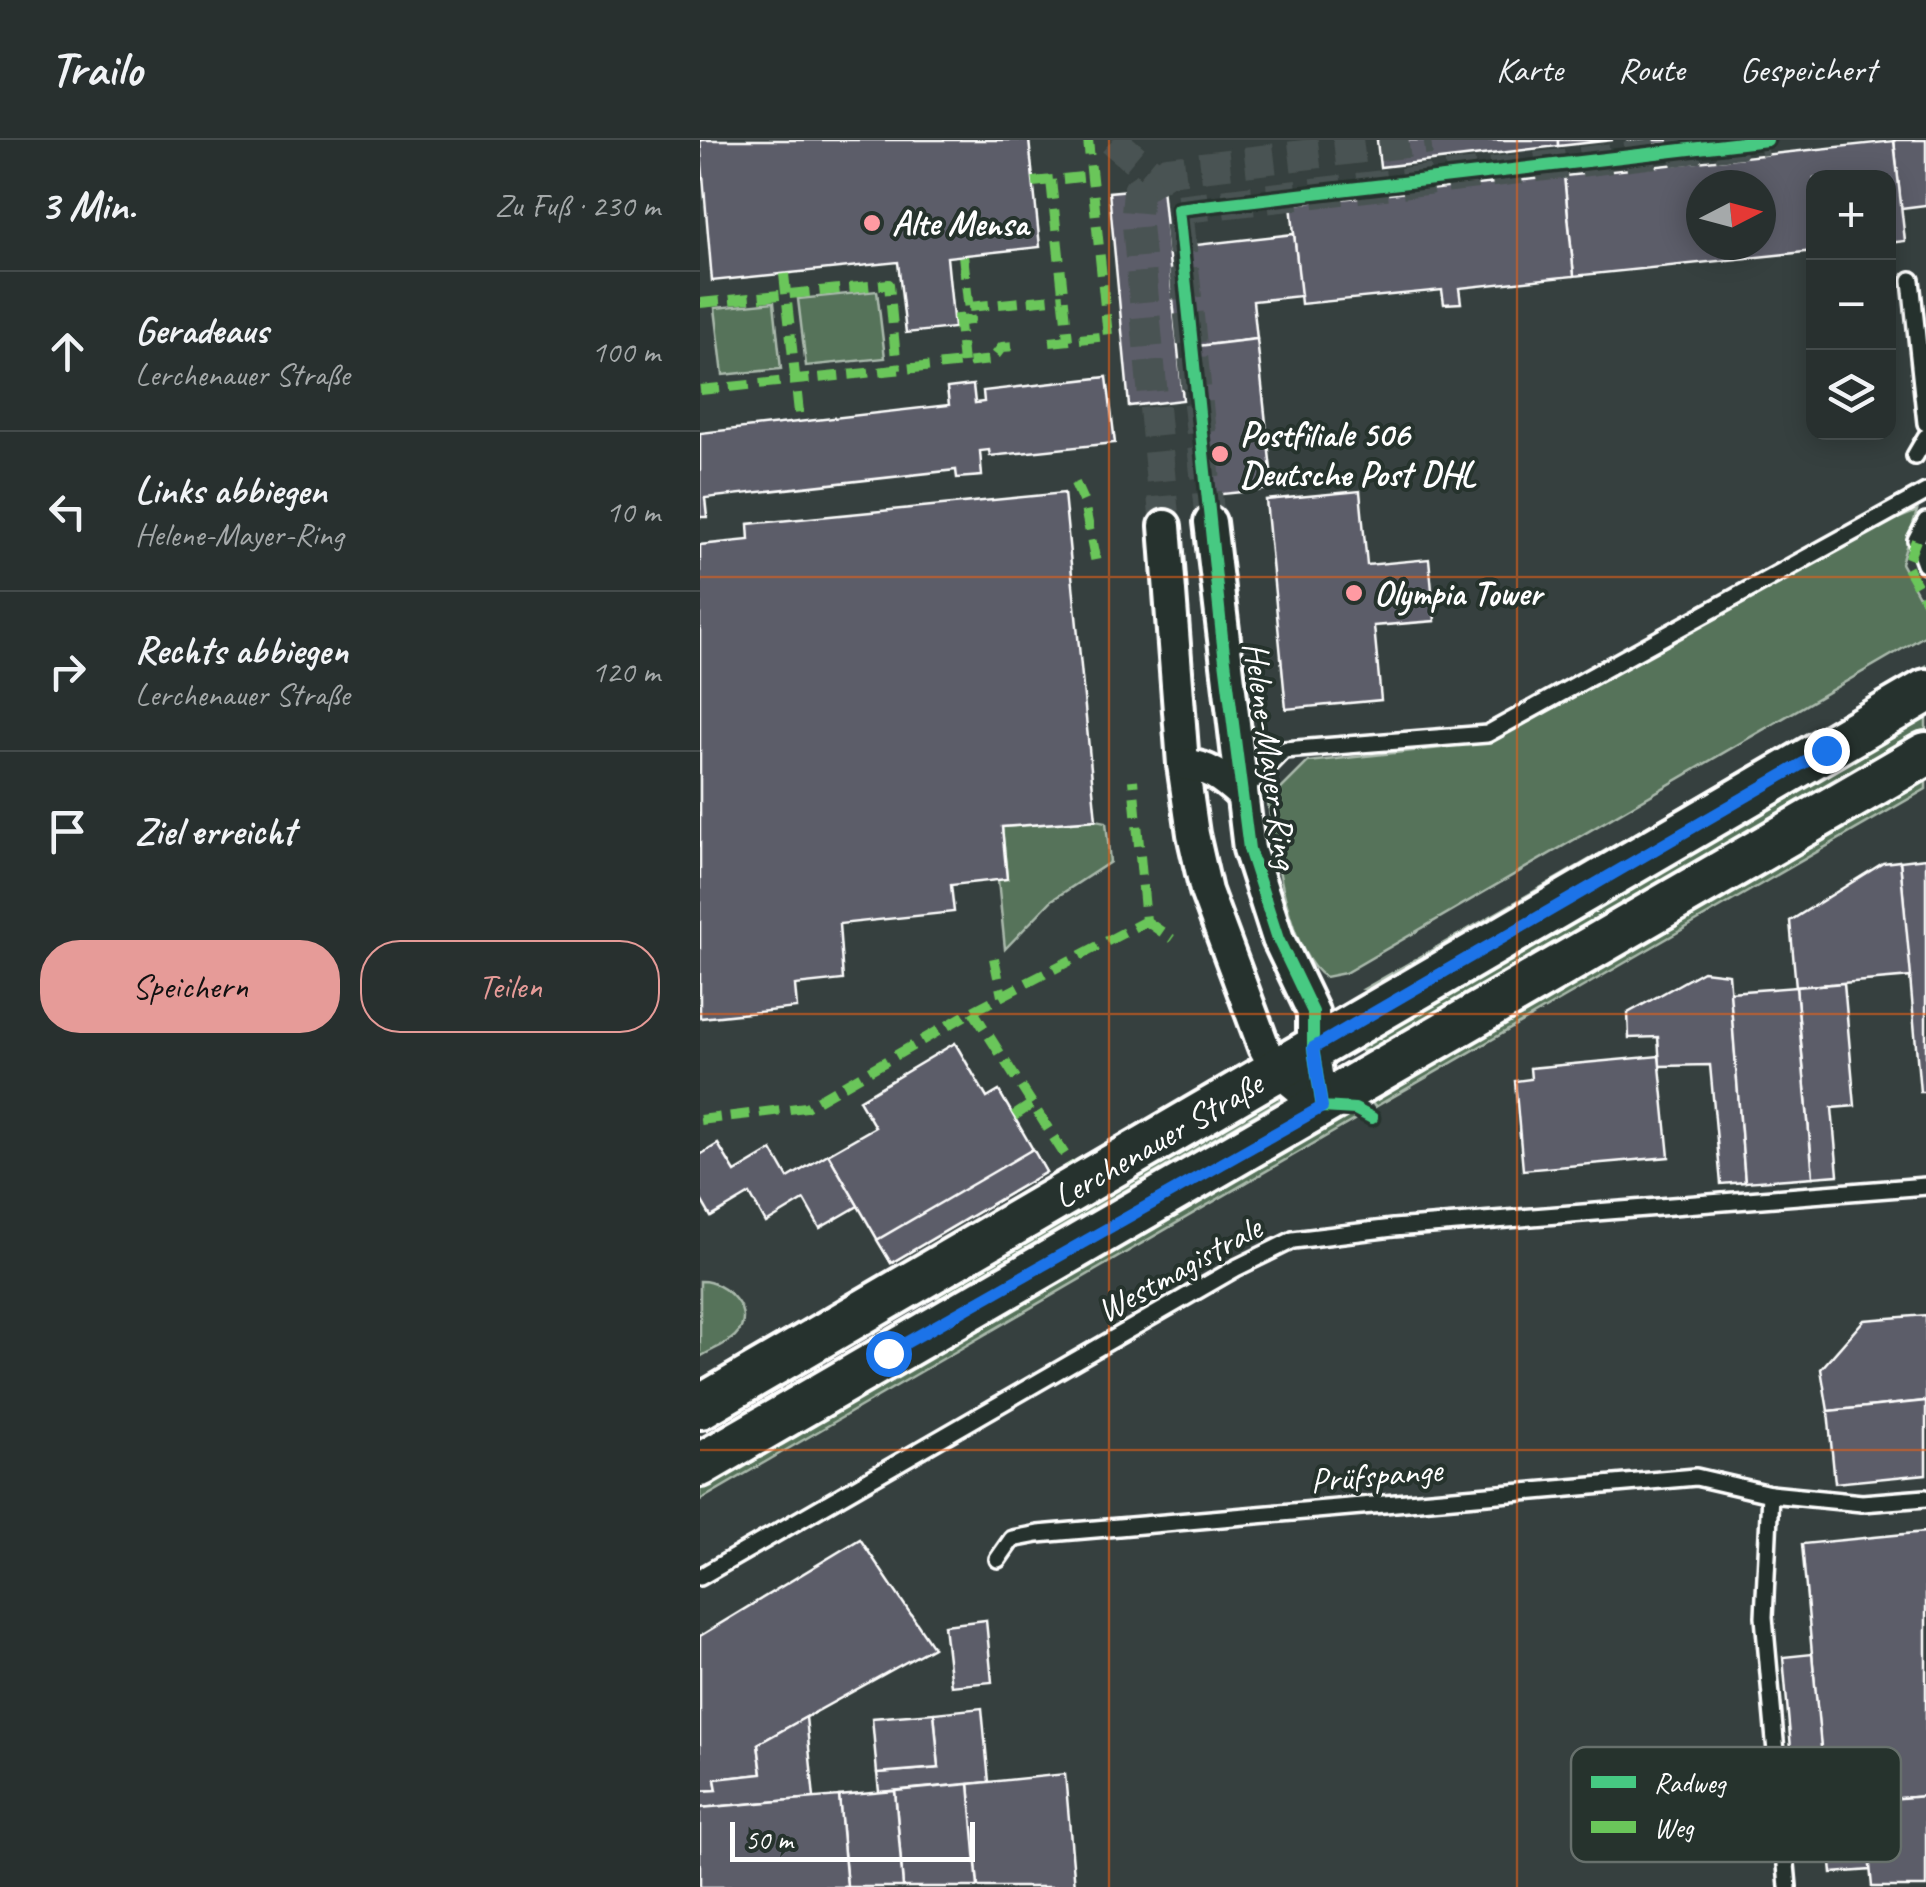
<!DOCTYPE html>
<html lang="de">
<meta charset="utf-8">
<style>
body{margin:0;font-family:Caveat,sans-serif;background:#303837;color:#f1f3f6}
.controls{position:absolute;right:30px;top:30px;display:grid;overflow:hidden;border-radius:20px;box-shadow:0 5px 25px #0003}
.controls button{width:90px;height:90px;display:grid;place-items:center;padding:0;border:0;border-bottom:2px solid #444b4b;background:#28302f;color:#f1f3f6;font:50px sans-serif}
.compass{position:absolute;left:986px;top:30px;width:90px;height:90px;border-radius:50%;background:#28302f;box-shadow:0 5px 25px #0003;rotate:84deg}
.scale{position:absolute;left:30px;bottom:25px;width:245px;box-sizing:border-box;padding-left:10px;border:5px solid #fff;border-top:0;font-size:28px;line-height:35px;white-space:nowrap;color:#fff;-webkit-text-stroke:8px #26332d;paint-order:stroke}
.stop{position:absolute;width:30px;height:30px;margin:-22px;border:8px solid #1a73e8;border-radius:50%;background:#fff}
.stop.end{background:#1a73e8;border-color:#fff;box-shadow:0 2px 10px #0008}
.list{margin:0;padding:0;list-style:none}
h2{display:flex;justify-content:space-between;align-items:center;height:130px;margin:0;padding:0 40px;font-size:42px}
h2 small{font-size:32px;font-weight:400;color:#a5a9aa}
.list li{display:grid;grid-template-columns:65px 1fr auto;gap:30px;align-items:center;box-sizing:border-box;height:160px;padding:0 40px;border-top:2px solid #444b4b}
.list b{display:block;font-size:38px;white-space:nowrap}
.list p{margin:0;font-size:32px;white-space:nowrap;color:#a5a9aa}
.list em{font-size:32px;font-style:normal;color:#a5a9aa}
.actions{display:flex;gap:20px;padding:30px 40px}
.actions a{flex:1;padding:22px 0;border:2px solid #e69b98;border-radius:40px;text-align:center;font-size:35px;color:#e69b98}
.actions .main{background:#e69b98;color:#111}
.icon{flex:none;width:55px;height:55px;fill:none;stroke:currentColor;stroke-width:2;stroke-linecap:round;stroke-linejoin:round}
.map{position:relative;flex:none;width:1226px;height:1747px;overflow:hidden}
header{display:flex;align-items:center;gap:60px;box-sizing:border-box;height:140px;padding:0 50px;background:#28302f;border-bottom:2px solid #444b4b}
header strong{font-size:48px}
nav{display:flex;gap:55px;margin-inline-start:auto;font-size:35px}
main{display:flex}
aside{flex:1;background:#28302f}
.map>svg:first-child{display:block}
.green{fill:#56735a;stroke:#aab9ac;stroke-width:2.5}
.building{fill:#5c5d69;stroke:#fff;stroke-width:2.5;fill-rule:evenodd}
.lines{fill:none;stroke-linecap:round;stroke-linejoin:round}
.street-tunnel{stroke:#4a5352;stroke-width:30;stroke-dasharray:30 15;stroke-linecap:butt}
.lane-casing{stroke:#fff;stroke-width:22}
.street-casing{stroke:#fff;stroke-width:38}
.secondary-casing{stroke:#fff;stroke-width:50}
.lane{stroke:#26332d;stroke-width:15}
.street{stroke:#26332d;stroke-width:30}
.secondary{stroke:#26332d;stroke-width:42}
.quiet{stroke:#6ac65a;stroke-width:10;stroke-dasharray:20 10;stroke-linecap:butt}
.cycleway-casing{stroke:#26332d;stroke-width:19}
.cycleway{stroke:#46c982;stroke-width:12}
.route{stroke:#1a73e8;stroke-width:12}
.grid{fill:none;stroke:#e96118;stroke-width:2.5;stroke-opacity:0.55}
.poi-dot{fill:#ff9aa2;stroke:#26332d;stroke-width:4}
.labels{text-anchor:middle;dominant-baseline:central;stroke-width:8;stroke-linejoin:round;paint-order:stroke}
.poi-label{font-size:35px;font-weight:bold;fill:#fff;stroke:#26332d;text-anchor:start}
.street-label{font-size:35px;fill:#fff;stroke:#26332d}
.key{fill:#26332d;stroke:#67706c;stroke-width:2.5}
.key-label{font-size:28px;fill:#fff}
</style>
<header>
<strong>Trailo</strong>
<nav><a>Karte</a><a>Route</a><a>Gespeichert</a></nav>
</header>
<main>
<aside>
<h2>3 Min.<small>Zu Fuß · 230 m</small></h2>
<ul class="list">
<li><svg class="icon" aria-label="ahead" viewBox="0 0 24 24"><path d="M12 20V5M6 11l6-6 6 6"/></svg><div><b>Geradeaus</b><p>Lerchenauer Straße</p></div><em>100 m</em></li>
<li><svg class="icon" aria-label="left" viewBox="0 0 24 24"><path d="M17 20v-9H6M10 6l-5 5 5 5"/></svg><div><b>Links abbiegen</b><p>Helene-Mayer-Ring</p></div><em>10 m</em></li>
<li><svg class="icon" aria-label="right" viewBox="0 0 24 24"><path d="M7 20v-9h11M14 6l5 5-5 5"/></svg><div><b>Rechts abbiegen</b><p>Lerchenauer Straße</p></div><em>120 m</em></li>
<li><svg class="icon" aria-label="arrive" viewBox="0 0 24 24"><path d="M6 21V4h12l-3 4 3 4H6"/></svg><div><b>Ziel erreicht</b></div></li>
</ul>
<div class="actions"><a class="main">Speichern</a><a>Teilen</a></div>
</aside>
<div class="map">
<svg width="1226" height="1747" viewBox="0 0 1226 1747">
<rect width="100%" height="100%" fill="#36403f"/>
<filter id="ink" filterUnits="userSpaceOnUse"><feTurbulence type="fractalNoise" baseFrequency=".01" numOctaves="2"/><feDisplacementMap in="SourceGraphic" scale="20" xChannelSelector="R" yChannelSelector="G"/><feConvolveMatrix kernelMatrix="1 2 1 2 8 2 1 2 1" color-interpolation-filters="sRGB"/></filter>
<g filter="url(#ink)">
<g class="green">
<path d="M177 151 185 218 106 226 98 159Z"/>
<path d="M74 162 81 229 23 235 15 168Z"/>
<path d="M1217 371 1201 423 1226 469V495L645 833 625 837C588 814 574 704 568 662L608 622 741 608 1182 385Z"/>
<path d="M1226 526V536L673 850 664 849Z"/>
<path d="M1226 571V597L694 907 661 911 660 902Z"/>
<path d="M1226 634V649L675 967 670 960Z"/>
<path d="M396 680 406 682 410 722 352 760 305 809 298 740 307 739 302 687Z"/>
<path d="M576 952 580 960 242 1157 222 1158Z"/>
<path d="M650 972 654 980 0 1360V1349Z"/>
<path d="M0 1141C24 1140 59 1173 35 1196 27 1204 11 1210 0 1217Z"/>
</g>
<g class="building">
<path d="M0 0H329L340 107 247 117 254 188 206 193 198 122 12 141Z"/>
<path d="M677 0H858V6L680 27Z"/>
<path d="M858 0H913L858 6Z"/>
<path d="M928 0H998L929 7Z"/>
<path d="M1194 0H1226V65L1201 68Z"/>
<path d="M1194 1 1205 101 1188 103V38H1114V111L874 136 864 36ZM1001 45H1061V105H1001Z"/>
<path d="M864 36 874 136 759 148 761 163 744 164 742 150 601 164 591 64Z"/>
<path d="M462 47 483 260 429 266 409 52Z"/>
<path d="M594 94 601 156 553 161 557 199 498 206 487 106Z"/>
<path d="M490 136 496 192 476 191 471 138Z"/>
<path d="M557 199 573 349 513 355 498 206Z"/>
<path d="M407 237 415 303 290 316 289 310 280 311 282 336 257 338 256 330 5 358 7 377H0V293L249 265 247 248 273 245 275 263 284 262 283 251Z"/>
<path d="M660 351 667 425 729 419 735 481 674 486 681 560 586 569 566 360Z"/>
<path d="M364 353 396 680 302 687 307 739 251 745 254 772 139 784 143 840 95 845 97 868 0 878V405L49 400 48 384Z"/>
<path d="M1226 718V952H1220L1200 721Z"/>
<path d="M1200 721 1211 837 1096 847 1090 781 1183 723Z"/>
<path d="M1003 831 1029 834 1045 1042 1021 1044 1010 925 960 926 958 897 929 898 928 873Z"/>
<path d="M1144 843 1155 966 1132 968 1138 1035 1113 1037 1096 847Z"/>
<path d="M1096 847 1113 1037 1045 1042 1030 852Z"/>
<path d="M255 903 287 958 299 951 346 1032 191 1123 128 1014 175 987 159 960Z"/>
<path d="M959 916 969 1017 823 1030 815 941 831 939 830 928Z"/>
<path d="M18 1004 35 1032 72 1010 88 1038 128 1014 158 1066 120 1088 104 1060 66 1083 50 1054 11 1077 0 1058V1015Z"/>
<path d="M333 1009 346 1032 191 1123 177 1100Z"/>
<path d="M1226 1175V1261L1128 1271 1121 1229 1164 1180Z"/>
<path d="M1226 1261V1334L1135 1343 1128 1271Z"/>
<path d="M1226 1392V1656L1164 1661 1171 1730 1132 1733 1102 1404Z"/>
<path d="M160 1399 233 1507 58 1604 62 1634 15 1639 17 1650 0 1651V1496Z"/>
<path d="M286 1480 292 1542 251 1546 244 1485Z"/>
<path d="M1112 1514 1123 1628 1093 1631 1083 1517Z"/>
<path d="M282 1568 289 1642 179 1652 177 1633 239 1628 234 1573Z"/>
<path d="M234 1573 239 1628 177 1633 172 1578Z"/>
<path d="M106 1577 114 1658 0 1668V1651L17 1650 15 1639 62 1634 58 1604Z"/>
<path d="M365 1634 375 1747H278L269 1644Z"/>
<path d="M269 1644 278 1747H203L195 1651Z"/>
<path d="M195 1651 203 1747H147L139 1656Z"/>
<path d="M139 1656 147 1747H0V1668Z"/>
<path d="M1226 1656V1747H1172L1164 1661Z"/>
</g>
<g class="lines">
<g class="street-tunnel">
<path d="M412 0 456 37 465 50"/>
<path d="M510 382 478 69 1067 0"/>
<path d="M465 386 436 74 438 51 468 31 731 0"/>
</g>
<defs>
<g id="lane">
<path d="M1211 140 1226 283"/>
<path d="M1215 316 1226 297"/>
<path d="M1225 424 1216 400 1226 381"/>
<path d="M544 651 584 610 787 594 1226 352"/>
<path d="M1070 1354 1064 1477 1088 1747"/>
<path d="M298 1419 312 1399 338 1394 996 1337 1070 1354 1162 1363 1226 1358"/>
<path d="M0 1437 536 1128 593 1100 693 1088 1226 1046"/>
</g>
<g id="street">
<path d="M510 382 549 709 578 799 613 872V908L622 967"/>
<path d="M465 386 483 624 493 694 506 751 564 907 576 929 622 967"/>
<path d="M483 624C509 627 522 637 541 654"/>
</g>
<g id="secondary">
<path id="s1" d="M0 1267 1226 551"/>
<path d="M0 1325 1226 614"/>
</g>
</defs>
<use href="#lane" class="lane-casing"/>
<use href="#street" class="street-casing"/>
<use href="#secondary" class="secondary-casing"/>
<use href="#lane" class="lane"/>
<use href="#street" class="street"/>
<use href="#secondary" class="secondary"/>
<g class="quiet">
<path d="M351 40 368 200"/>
<path d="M333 42 391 36"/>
<path d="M84 134 100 282"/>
<path d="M0 163 189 144 197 230"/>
<path d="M269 167 363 158"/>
<path d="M258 174 263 223"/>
<path d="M254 182 270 180 263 115"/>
<path d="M350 202 408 196 388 0"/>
<path d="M0 250 292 220 302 207 314 206"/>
<path d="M375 343 384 363 396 423"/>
<path d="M1216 400 1206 426 1226 461"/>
<path d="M446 781 472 799"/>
<path d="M294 818 302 856"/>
<path d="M273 871 370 1023"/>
<path d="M314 976 332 964"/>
<path d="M0 980 106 967 273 871 446 781 433 640"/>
</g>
<defs>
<path id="cycleway" d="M672 978 655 969 622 967 613 908V872L578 799 549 709 522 497 478 69 1067 0"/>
</defs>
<use href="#cycleway" class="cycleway-casing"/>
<use href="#cycleway" class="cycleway"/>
</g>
</g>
<g class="lines" filter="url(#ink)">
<path class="route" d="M188 1213 622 967 613 908 1126 610"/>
</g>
<path class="grid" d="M409 0V1747M817 0V1747M0 437H1226M0 874H1226M0 1310H1226"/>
<g class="poi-dot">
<circle cx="172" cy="83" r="10"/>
<circle cx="520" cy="314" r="10"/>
<circle cx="654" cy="453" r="10"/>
</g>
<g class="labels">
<g class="poi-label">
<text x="192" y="83">Alte Mensa</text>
<text x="540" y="294">Postfiliale 506<tspan x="540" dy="40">Deutsche Post DHL</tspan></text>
<text x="674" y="453">Olympia Tower</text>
</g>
<g class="street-label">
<text transform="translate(571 615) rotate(82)">Helene-Mayer-Ring</text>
<text stroke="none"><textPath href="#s1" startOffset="530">Lerchenauer Straße</textPath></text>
<text transform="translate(479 1129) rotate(-29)">Westmagistrale</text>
<text transform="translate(676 1335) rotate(-5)">Prüfspange</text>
</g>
</g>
<rect x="871" y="1607" width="330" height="115" rx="15" class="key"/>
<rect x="891" y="1636" width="45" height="12" fill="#46c982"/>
<rect x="891" y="1681" width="45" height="12" fill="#6ac65a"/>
<g class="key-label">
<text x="954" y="1652">Radweg</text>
<text x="954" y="1697">Weg</text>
</g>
</svg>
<div class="controls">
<button>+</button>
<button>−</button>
<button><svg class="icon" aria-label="layers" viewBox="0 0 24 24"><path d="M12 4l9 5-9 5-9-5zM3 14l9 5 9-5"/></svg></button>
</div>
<svg class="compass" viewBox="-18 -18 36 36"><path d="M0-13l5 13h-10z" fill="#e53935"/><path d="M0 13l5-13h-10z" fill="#a5a9aa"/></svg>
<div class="scale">50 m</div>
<div class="stop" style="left:188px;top:1213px"></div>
<div class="stop end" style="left:1126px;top:610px"></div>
</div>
</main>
